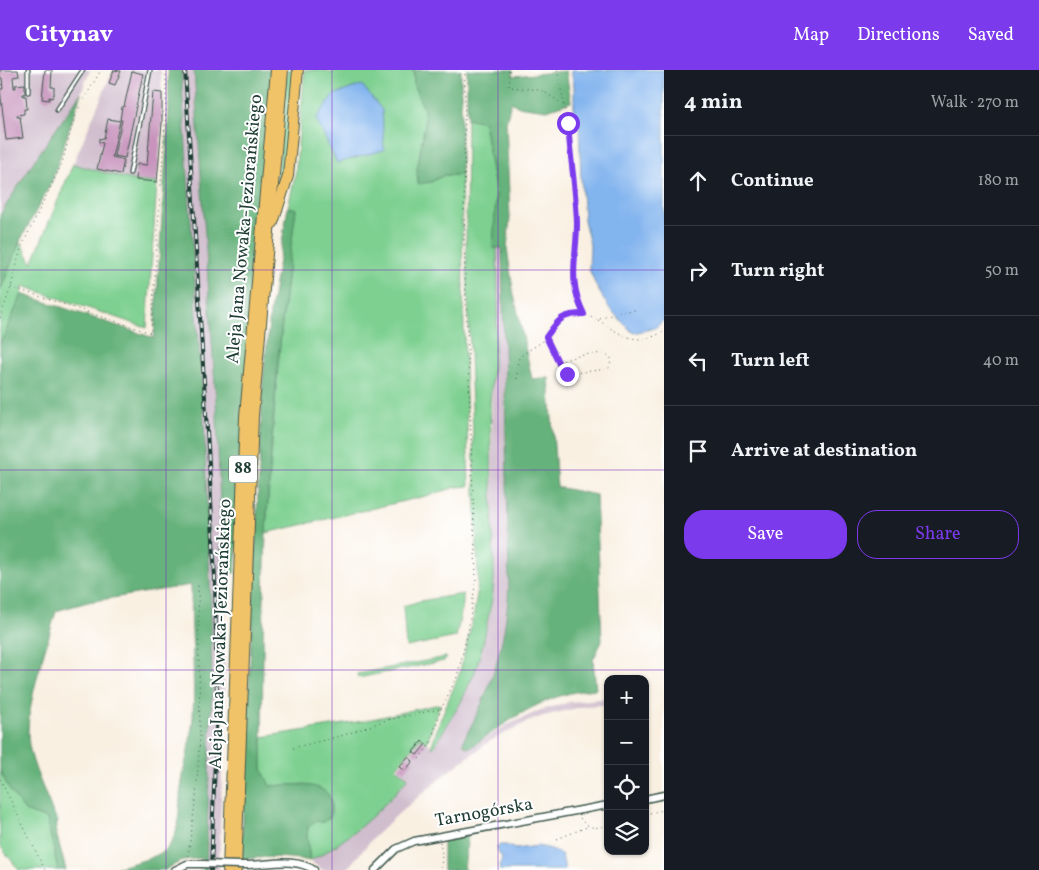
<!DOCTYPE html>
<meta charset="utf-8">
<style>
body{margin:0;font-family:Vollkorn,serif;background:#20242c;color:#f1f3f6}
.controls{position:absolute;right:15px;bottom:15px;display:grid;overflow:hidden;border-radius:10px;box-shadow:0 1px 4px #0004}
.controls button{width:45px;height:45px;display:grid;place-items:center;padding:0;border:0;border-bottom:1px solid #363941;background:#171b24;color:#f1f3f6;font:25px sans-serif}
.stop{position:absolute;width:15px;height:15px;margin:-11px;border:4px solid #7c3aed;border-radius:50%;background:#fff}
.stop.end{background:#7c3aed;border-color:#fff;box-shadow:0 1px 5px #0008}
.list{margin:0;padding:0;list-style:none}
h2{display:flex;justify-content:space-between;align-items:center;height:65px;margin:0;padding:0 20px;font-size:21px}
h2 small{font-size:16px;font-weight:400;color:#9ea1a6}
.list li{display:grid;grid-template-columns:32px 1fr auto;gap:15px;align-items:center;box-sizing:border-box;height:90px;padding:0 20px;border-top:1px solid #363941}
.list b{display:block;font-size:19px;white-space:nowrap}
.list em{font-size:16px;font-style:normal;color:#9ea1a6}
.actions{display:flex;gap:10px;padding:15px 20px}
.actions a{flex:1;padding:11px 0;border:1px solid #7c3aed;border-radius:20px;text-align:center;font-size:18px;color:#7c3aed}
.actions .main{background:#7c3aed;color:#fff}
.icon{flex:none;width:28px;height:28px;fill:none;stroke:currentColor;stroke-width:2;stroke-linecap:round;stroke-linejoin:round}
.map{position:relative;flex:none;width:664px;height:800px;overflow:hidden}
header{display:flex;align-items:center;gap:30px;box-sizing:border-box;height:70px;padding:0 25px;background:#7c3aed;color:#fff}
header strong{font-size:24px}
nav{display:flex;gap:28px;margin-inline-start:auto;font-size:18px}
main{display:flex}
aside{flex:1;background:#171b24}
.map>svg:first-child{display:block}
.industrial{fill:#d0bdcd}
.green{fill:#7ed091;stroke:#4e8662}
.forest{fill:#66b27b;stroke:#427858}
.water{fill:#82b4ee;stroke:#507891}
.building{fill:#c894bd}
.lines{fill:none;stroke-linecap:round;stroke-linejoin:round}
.lane-casing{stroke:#40584e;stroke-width:5.5}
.street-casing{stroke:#40584e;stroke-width:9}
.primary-casing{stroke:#40584e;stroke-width:12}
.path{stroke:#40584e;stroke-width:1;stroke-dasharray:1 4;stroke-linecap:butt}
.lane{stroke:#fff;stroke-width:3}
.street{stroke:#fff;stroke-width:6}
.primary{stroke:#f1c369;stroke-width:10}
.rail-casing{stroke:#1f3d34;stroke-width:4}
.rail{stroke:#fff;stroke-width:2;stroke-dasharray:5.5;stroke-linecap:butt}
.street-bridge-casing{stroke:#40584e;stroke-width:9;stroke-linecap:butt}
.street-bridge{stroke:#fff;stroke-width:6}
.route{stroke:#7c3aed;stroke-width:6}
.grid{fill:none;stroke:#7b2cbf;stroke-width:1;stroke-opacity:0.55}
.labels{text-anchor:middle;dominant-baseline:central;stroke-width:4;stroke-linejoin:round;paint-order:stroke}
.shield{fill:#fff;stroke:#627771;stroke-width:1}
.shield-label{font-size:16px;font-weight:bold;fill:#1f3d34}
.street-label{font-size:18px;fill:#1f3d34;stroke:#fff}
</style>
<header>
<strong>Citynav</strong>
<nav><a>Map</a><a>Directions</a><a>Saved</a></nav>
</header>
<main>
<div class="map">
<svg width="664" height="800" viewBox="0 0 664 800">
<rect width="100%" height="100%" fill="#fff"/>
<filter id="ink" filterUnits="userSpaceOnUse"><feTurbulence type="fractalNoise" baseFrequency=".02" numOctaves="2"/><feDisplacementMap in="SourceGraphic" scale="10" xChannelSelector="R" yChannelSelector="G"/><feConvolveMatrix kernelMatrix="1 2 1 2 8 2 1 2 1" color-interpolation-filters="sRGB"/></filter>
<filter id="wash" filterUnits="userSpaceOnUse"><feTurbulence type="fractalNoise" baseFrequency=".0096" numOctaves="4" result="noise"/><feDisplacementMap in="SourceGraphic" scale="20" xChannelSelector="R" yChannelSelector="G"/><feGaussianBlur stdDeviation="1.12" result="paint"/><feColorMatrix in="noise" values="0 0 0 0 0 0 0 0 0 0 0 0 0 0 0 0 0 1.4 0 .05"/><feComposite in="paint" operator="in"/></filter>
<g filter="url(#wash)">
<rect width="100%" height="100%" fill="#f9f0e2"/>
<g class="industrial">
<path d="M0 0H90L81 23 32 94 0 145Z"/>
<path d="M113 0H161L163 53 157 113 136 111 73 94Z"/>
<path d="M181 0H194L217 346 225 597 219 800H206L212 618 211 542 204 351Z"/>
<path d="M485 0 507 208 504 306 509 508 506 550 502 572 489 617 473 653 474 675 507 655 541 640 570 632 599 629 608 628V635L585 636 543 646 527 652 490 671 449 701 397 745 373 768 346 800H322L310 791 341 772 421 668 433 677 461 632 469 616 483 574 490 543 494 509 489 131Z"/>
</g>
<g class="green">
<path d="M287 0H295L284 110 276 126Z"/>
<path d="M305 0H324L331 3 336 0H414V16L424 39 425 54 417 100 431 112 444 105H461L464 263 469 416 457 417 426 426 266 463C273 355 280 246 296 139L288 137 295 107Z"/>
<path d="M467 48 484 52 496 125 498 237 490 332 494 509 492 528 483 574 476 599 461 632 433 678 431 677 441 648 459 605 473 549 477 524 478 505 466 170Z"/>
<path d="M73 94 136 111 157 113 147 258 23 216 22 224 0 274V221L20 171 32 193Z"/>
<path d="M463 524V534L456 567 406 577 403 536 420 531Z"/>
<path d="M446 587 444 591 358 608 357 604Z"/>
<path d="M440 634 427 673 420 668 396 698 408 708C381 741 348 771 310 791L307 766 308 757 315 751 323 752 306 714 269 716 262 699V667L363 651Z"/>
<path d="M0 700 10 721 25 741 47 749 58 800H19L0 776Z"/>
</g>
<g class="forest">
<path d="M168 0H181L204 351 211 542 212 618 206 800H203L202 788 183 790 165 800H108C123 795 159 789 168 777 181 761 178 738 181 719 184 695 191 672 193 648 195 604 191 559 191 515L88 532 56 541C47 576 23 641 29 675 33 698 45 721 53 743L58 751 55 759 66 800H58L47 749 25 741 10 721 0 700V274L22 224 154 268 169 39Z"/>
<path d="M194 0H272L235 503 222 506 217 346Z"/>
<path d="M414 0H461V105H444L431 112 418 114 417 100 425 54 424 39 414 16Z"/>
<path d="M467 0H513V6L566 1 571 32 547 40 517 36 511 32 506 52 510 148 507 178 513 220 532 309 549 308 557 417 596 425 602 571 593 590 596 619C546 623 514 647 474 675L467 678 463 674 464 669C493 618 508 566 509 508L502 178H493L496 125 484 52 467 48Z"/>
<path d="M81 23 52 111 20 171 0 221V145L32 94Z"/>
<path d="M288 137 296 139C281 246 271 355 266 463 263 531 263 599 262 667V699L270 716C293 715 341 707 330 747L323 752 315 751 308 757 307 766 310 791C287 786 265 787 241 789L263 312 270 243Z"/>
<path d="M468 764 464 800H443V768Z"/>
</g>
<g class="water">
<path d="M571 0H664V250L655 258 633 263 610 239 597 218 589 199 590 175 584 150 581 109 579 54 574 42V16Z"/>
<path d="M362 15 382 40 384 80 337 93 316 49 333 25Z"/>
<path d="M500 775H506L515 779 537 776 548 778 562 785 565 800H499L502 787 498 783 497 777Z"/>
</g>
<g id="blocks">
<g class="building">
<path d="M0 0H18L19 6 13 7 14 18H16L15 15 25 14V24H23V26H26L27 39H24V44L17 45V47H20L23 68 6 70 0 19H3L2 8H0Z"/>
<path d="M45 0H52L51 17H54V24L52 28 49 27V30L42 29Z"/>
<path d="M114 0 121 1 115 15 109 13Z"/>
<path d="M132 1 143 4 125 88 114 86 122 50H120L122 37H124Z"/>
<path d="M153 22 162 23V53L157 112 136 110 137 94 147 95Z"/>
<path d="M108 49 120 51 112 87 124 90 121 104 97 99 103 73 99 72V69L104 68Z"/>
<path d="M422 671 426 674 417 685 413 682Z"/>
<path d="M408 687 413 691 405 701 399 697Z"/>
</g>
</g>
</g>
<g filter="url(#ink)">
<use href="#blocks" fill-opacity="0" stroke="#40584e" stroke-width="1"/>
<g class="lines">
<defs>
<g id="lane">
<path d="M28 22V0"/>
<path d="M57 40 83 0"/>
<path d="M130 103 150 0"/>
</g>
<g id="street">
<path d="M645 729 664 725"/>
<path d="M242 795C265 796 294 786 314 800"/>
<path d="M175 800 187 794H201"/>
<path d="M375 800 396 779 414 771 608 735"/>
</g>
<g id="primary">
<path d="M273 153 288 106 298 0"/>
<path d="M228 800 245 346 276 0"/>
<path d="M236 800 253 346 283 0"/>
</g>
</defs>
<use href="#lane" class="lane-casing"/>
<use href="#street" class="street-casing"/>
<use href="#primary" class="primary-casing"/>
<g class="path">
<path d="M509 0V17L541 20 564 35"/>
<path d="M557 0 568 53 577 153 573 210 580 236 584 244 597 250 619 242 635 240"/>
<path d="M11 217 151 263 166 39V0"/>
<path d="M0 248 11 217 21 178 62 93 75 45 101 0"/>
<path d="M598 250C621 265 638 278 664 261"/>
<path d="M546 267 560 296 567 304 607 299 610 297 611 288 608 285C595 281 569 287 558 293"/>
<path d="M517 309V296L519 288 523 284 542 272 563 247 570 244H583"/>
<path d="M293 678 344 665 387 650 440 639"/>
<path d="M419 689 430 674 441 639 457 607 468 562 476 509 464 172 465 0"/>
<path d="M0 709 45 800"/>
<path d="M645 744 664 740"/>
<path d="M580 748C588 759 595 759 608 755"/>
<path d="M557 769 587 757"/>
<path d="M440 772 442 784 441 800"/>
<path d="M188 786 196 726 200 667 198 514"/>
</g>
<use href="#lane" class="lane"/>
<use href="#street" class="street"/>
<use href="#primary" class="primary"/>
<defs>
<path id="rail" d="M185 0 210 410 215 509 217 633 211 800"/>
</defs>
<use href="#rail" class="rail-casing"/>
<use href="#rail" class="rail"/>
<defs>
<path id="street-bridge" d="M201 794 242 795"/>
</defs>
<use href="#street-bridge" class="street-bridge-casing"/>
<use href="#street-bridge" class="street-bridge"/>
</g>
</g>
<g class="lines" filter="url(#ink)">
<path class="route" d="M567 304 560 296 546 267C559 250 560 244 584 244 567 210 577 188 577 153 576 120 570 87 568 53"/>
</g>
<path class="grid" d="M166 0V800M332 0V800M498 0V800M0 200H664M0 400H664M0 600H664"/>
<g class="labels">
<rect class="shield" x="229" y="385.5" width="28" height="27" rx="4"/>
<g class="shield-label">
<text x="243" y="399">88</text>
</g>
<g class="street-label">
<text transform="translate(245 159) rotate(-85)">Aleja Jana Nowaka-Jeziorańskiego</text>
<text transform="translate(221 564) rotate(-88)">Aleja Jana Nowaka-Jeziorańskiego</text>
<text transform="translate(484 743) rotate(-10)">Tarnogórska</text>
</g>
</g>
</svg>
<div class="controls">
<button>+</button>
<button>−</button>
<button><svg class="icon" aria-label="locate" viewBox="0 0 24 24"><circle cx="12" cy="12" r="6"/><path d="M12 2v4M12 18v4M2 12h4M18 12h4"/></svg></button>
<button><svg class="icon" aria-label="layers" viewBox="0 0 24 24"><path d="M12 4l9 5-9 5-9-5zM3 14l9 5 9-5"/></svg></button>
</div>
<div class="stop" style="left:568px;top:53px"></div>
<div class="stop end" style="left:567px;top:304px"></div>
</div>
<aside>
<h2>4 min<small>Walk · 270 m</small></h2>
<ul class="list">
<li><svg class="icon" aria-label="ahead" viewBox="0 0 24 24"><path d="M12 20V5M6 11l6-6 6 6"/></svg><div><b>Continue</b></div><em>180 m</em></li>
<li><svg class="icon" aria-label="right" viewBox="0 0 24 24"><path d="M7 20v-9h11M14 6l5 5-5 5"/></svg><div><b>Turn right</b></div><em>50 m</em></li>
<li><svg class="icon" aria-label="left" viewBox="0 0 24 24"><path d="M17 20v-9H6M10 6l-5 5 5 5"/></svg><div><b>Turn left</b></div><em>40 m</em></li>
<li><svg class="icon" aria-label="arrive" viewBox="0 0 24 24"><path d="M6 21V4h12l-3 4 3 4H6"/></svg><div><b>Arrive at destination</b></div></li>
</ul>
<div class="actions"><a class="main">Save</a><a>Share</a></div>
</aside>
</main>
